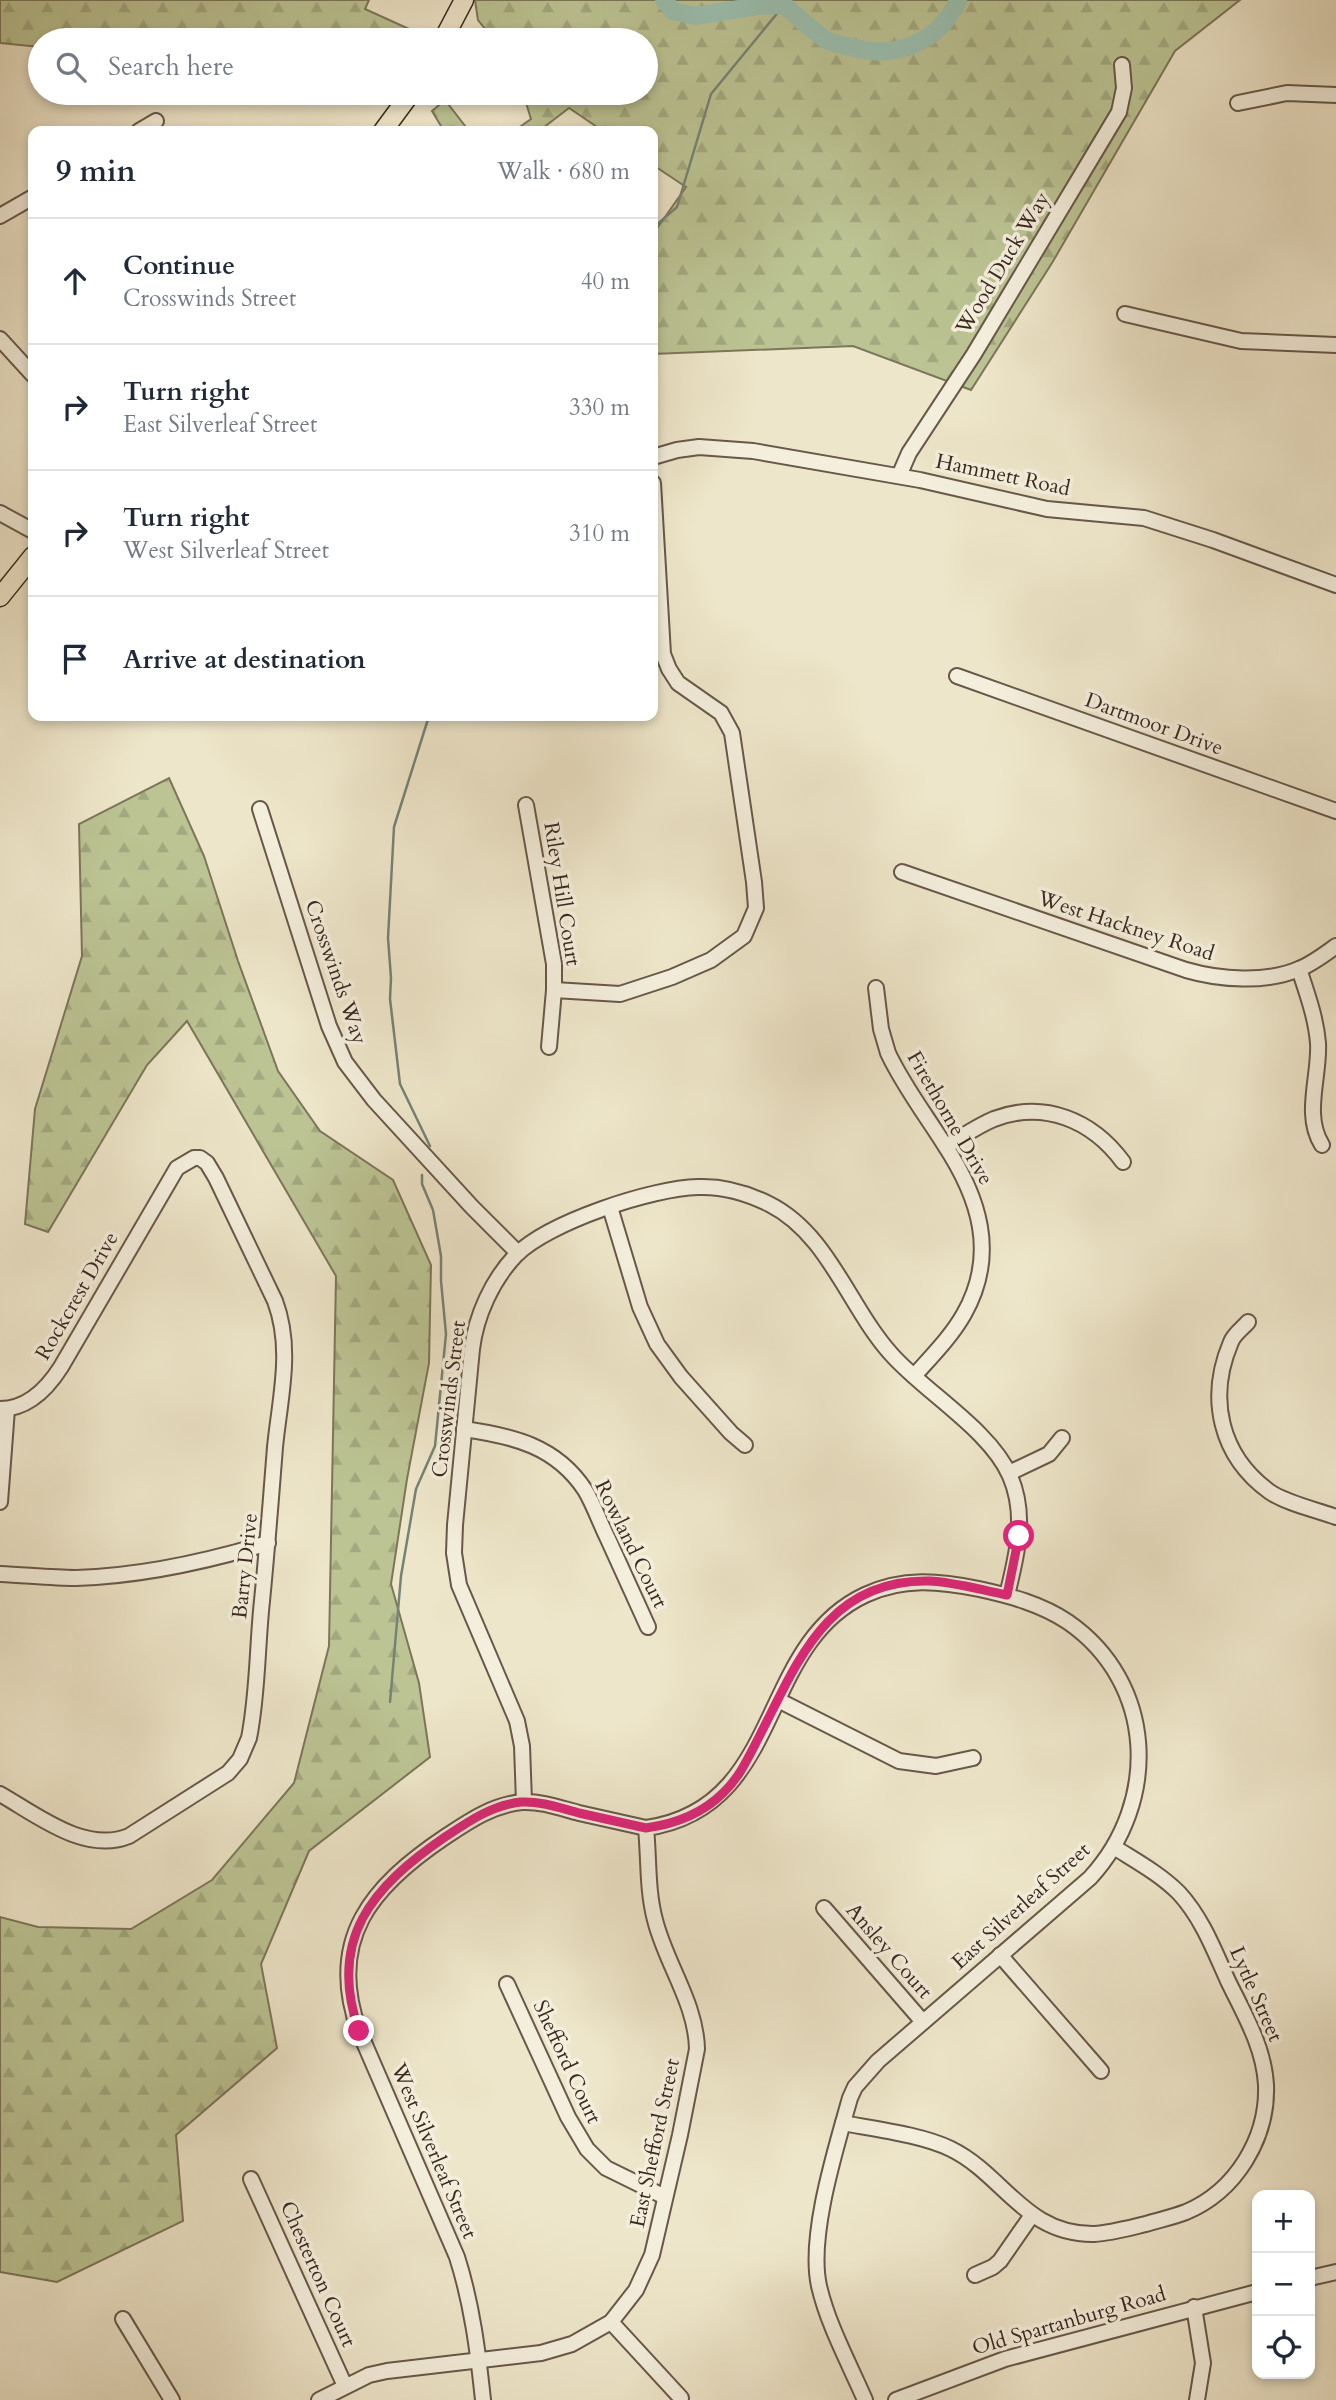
<!DOCTYPE html>
<meta charset="utf-8">
<style>
body{margin:0;font-family:Cardo,serif;background:#f6f6f7;color:#1f2937}
.controls{position:absolute;right:21px;bottom:21px;display:grid;overflow:hidden;border-radius:14px;box-shadow:0 4px 10px #0003}
.controls button{width:63px;height:63px;display:grid;place-items:center;padding:0;border:0;border-bottom:2px solid #e0e1e3;background:#fff;color:#1f2937;font:35px sans-serif}
.stop{position:absolute;width:21px;height:21px;margin:-16px;border:5px solid #db2777;border-radius:50%;background:#fff}
.stop.end{background:#db2777;border-color:#fff;box-shadow:0 2px 7px #0008}
.list{margin:0;padding:0;list-style:none}
h2{display:flex;justify-content:space-between;align-items:center;height:91px;margin:0;padding:0 28px;font-size:30px}
h2 small{font-size:23px;font-weight:400;color:#747a83}
.list li{display:grid;grid-template-columns:46px 1fr auto;gap:21px;align-items:center;box-sizing:border-box;height:126px;padding:0 28px;border-top:2px solid #e0e1e3}
.list b{display:block;font-size:26px;white-space:nowrap}
.list p{margin:0;font-size:23px;white-space:nowrap;color:#747a83}
.list em{font-size:23px;font-style:normal;color:#747a83}
.icon{flex:none;width:38px;height:38px;fill:none;stroke:currentColor;stroke-width:2;stroke-linecap:round;stroke-linejoin:round}
.map{position:relative;flex:none;width:1336px;height:2400px;overflow:hidden}
.search{position:absolute;background:#fff;box-shadow:0 4px 10px #0003;left:28px;top:28px;width:630px;height:77px;display:flex;align-items:center;gap:18px;box-sizing:border-box;padding:0 24px;border-radius:38px;color:#747a83;font-size:26px}
.panel{position:absolute;background:#fff;box-shadow:0 4px 10px #0003;left:28px;top:126px;width:630px;height:595px;border-radius:14px}
.map>svg:first-child{display:block}
.forest{fill:url(#forest-firs);stroke:#7c765a;stroke-width:2}
.lines{fill:none;stroke-linecap:round;stroke-linejoin:round}
.stream{stroke:#758376;stroke-width:2.5}
.river{stroke:#9bc0b0;stroke-width:18}
.minor-casing{stroke:#68584a;stroke-width:18}
.major-casing{stroke:#3b2820;stroke-width:21}
.minor{stroke:#f4efdd;stroke-width:14}
.major{stroke:#eee6ca;stroke-width:18}
.route{stroke:#db2777;stroke-width:9}
.labels{text-anchor:middle;dominant-baseline:central;stroke-width:7;stroke-linejoin:round;paint-order:stroke}
.street-label{font-size:21px;fill:#3b2820;stroke:#f4efdd}
</style>
<div class="map">
<svg width="1336" height="2400" viewBox="0 0 1336 2400">
<defs>
<pattern id="forest-firs" width="22" height="20" patternUnits="userSpaceOnUse" patternTransform="scale(1.75)"><rect width="22" height="20" fill="#bcc494"/><path d="M5 1l3.5 6h-7zM16 11l3.5 6h-7z" fill="#a2a87f"/></pattern>
</defs>
<rect width="100%" height="100%" fill="#eee6ca"/>
<filter id="stains"><feTurbulence type="fractalNoise" baseFrequency=".00286" numOctaves="4"/><feColorMatrix values="0 0 0 0 .2 0 0 0 0 .09 0 0 0 0 .02 0 0 0 .5 -.17"/></filter>
<radialGradient id="worn" r=".72"><stop offset=".6" stop-color="#630" stop-opacity="0"/><stop offset="1" stop-color="#630" stop-opacity=".3"/></radialGradient>
<g class="forest">
<path d="M0 0H369L365 9 409 29 401 40H319L313 32 301 40H40V47L0 43Z"/>
<path d="M475 0H1240L1175 51 1052 263 971 390 853 346 653 354V234L686 187 653 165V131H603L569 108 539 131H514L531 119 523 93H646V40H494L478 20Z"/>
<path d="M445 100 469 131H444L432 111Z"/>
<path d="M169 778 204 856 238 961 278 1071 320 1131 393 1180 431 1265 429 1363 407 1479 391 1584 419 1683 430 1757 309 1851 261 1964 277 2048 176 2135 183 2221 57 2282 0 2272V1917L38 1927 131 1929 212 1880 294 1783 329 1646 336 1276 187 1021 147 1065 48 1232 25 1224 35 1109 82 956 79 824Z"/>
</g>
<g class="lines">
<g class="stream">
<path d="M653 228 677 207 711 94 784 5"/>
<path d="M429 716 394 827 388 938 391 978 390 999 400 1084 430 1146"/>
<path d="M390 1702 401 1576 416 1489 435 1446 446 1334 441 1281V1256L433 1210 422 1184V1175"/>
</g>
<path class="river" d="M664 0 673 11 695 16 758 6 784 5C797 16 811 30 825 39 832 44 843 45 851 47 895 60 939 43 958 0"/>
<defs>
<g id="minor">
<path d="M1238 103 1287 93 1336 95"/>
<path d="M139 131 156 121"/>
<path d="M0 216 33 197"/>
<path d="M1125 314 1241 341 1336 345"/>
<path d="M0 339 33 375"/>
<path d="M653 457 677 450 699 447 753 451 920 480 1047 509 1144 518 1213 540 1336 585"/>
<path d="M899 476 909 453 974 354 1119 112 1124 88 1122 65"/>
<path d="M0 513 33 531"/>
<path d="M957 676 1336 811"/>
<path d="M526 805 554 964V990L549 1047"/>
<path d="M260 809 329 1026 345 1062 374 1100 472 1207 518 1253"/>
<path d="M902 872 1186 970C1220 980 1266 983 1299 969 1312 964 1325 954 1336 946"/>
<path d="M1299 969C1307 993 1316 1018 1318 1043 1320 1076 1303 1115 1322 1145"/>
<path d="M876 988 881 1029 888 1053C903 1085 925 1114 944 1144 979 1197 998 1254 964 1314 951 1337 931 1357 914 1376"/>
<path d="M554 990 620 994 672 977 711 960 744 936 756 908 754 882 732 733 721 713 678 683 669 669 663 654 653 483"/>
<path d="M946 1146C962 1137 977 1126 994 1119 1044 1100 1092 1120 1123 1162"/>
<path d="M610 1207 640 1307 657 1344 681 1377 731 1433 745 1445"/>
<path d="M1248 1322C1243 1328 1234 1334 1231 1342 1207 1398 1220 1456 1270 1492 1286 1503 1317 1510 1336 1517"/>
<path d="M0 1409C28 1409 47 1389 61 1367L177 1168 194 1158H200L207 1163 216 1178 275 1301C293 1349 280 1397 275 1447 271 1499 267 1550 262 1601 257 1647 258 1693 249 1738L240 1759 228 1773 129 1836C85 1854 37 1815 0 1794"/>
<path d="M464 1429C513 1436 556 1446 585 1490 594 1505 600 1523 608 1539 621 1568 635 1598 648 1627"/>
<path d="M1009 1473 1049 1454 1062 1438"/>
<path d="M0 1502 7 1409"/>
<path d="M0 1574C25 1575 51 1578 76 1578 142 1576 205 1562 268 1543"/>
<path d="M778 1700 899 1761 936 1766 973 1758"/>
<path d="M524 1802 522 1746 517 1721 459 1585 454 1553 455 1525 472 1349C476 1316 492 1280 516 1255 549 1222 652 1188 698 1187 723 1186 747 1193 769 1204 829 1234 849 1308 892 1355 926 1393 990 1430 1010 1476 1027 1515 1017 1555 1007 1595"/>
<path d="M824 1908 923 2022"/>
<path d="M1000 1955 1101 2071"/>
<path d="M507 1984 568 2117 587 2149 606 2168 665 2197"/>
<path d="M843 2123C875 2129 923 2135 951 2149 1004 2175 1025 2235 1094 2234 1111 2233 1129 2228 1146 2224 1159 2220 1173 2217 1186 2212 1236 2191 1268 2138 1266 2085 1264 2047 1244 2014 1228 1981 1214 1950 1202 1918 1179 1893 1160 1874 1136 1861 1114 1847"/>
<path d="M251 2179 345 2386"/>
<path d="M975 2275 993 2267 1000 2261 1032 2215"/>
<path d="M1310 2278 1336 2272"/>
<path d="M1194 2307 1203 2363 1197 2400"/>
<path d="M123 2319 172 2400"/>
<path d="M611 2322 681 2398"/>
<path d="M319 2400 369 2375 387 2371 541 2353 572 2344 611 2322 636 2290 652 2255 680 2135 697 2049C696 2003 666 1964 655 1920 647 1890 649 1858 646 1828"/>
<path d="M483 2400C478 2352 472 2304 457 2257L359 2031C326 1939 372 1886 445 1837 469 1821 492 1805 522 1802 541 1801 560 1808 579 1813 601 1818 624 1823 646 1828 785 1808 756 1646 865 1595 903 1577 940 1581 979 1589 1011 1596 1041 1604 1068 1622 1156 1683 1160 1802 1090 1878L878 2061 855 2087 850 2098C836 2148 808 2236 819 2286 828 2325 849 2363 865 2400"/>
<path d="M896 2400 1005 2359 1257 2292"/>
</g>
<g id="major">
<path d="M443 40 464 0"/>
<path d="M383 131 411 93"/>
<path d="M0 597 33 556"/>
</g>
</defs>
<use href="#minor" class="minor-casing"/>
<use href="#major" class="major-casing"/>
<use href="#minor" class="minor"/>
<use href="#major" class="major"/>
</g>
<g class="lines">
<path class="route" d="M359 2031C327 1939 372 1887 445 1837 469 1821 492 1805 521 1802 541 1801 560 1808 579 1813 601 1818 623 1823 646 1828 674 1824 702 1814 723 1793 740 1777 749 1756 760 1735 798 1661 828 1579 929 1581 955 1582 981 1590 1007 1595L1019 1536"/>
</g>
<g class="labels">
<g class="street-label">
<text transform="translate(1003 263) rotate(-59)">Wood Duck Way</text>
<text transform="translate(1003 475) rotate(12)">Hammett Road</text>
<text transform="translate(1154 724) rotate(20)">Dartmoor Drive</text>
<text transform="translate(562 894) rotate(81)">Riley Hill Court</text>
<text transform="translate(1126 926) rotate(18)">West Hackney Road</text>
<text transform="translate(336 972) rotate(71)">Crosswinds Way</text>
<text transform="translate(950 1118) rotate(60)">Firethorne Drive</text>
<text transform="translate(77 1296) rotate(-60)">Rockcrest Drive</text>
<text transform="translate(449 1399) rotate(-83)">Crosswinds Street</text>
<text transform="translate(631 1544) rotate(64)">Rowland Court</text>
<text transform="translate(245 1566) rotate(-84)">Barry Drive</text>
<text transform="translate(1021 1906) rotate(-42)">East Silverleaf Street</text>
<text transform="translate(889 1951) rotate(49)">Ansley Court</text>
<text transform="translate(1256 1994) rotate(66)">Lytle Street</text>
<text transform="translate(567 2062) rotate(65)">Shefford Court</text>
<text transform="translate(655 2143) rotate(-78)">East Shefford Street</text>
<text transform="translate(434 2151) rotate(67)">West Silverleaf Street</text>
<text transform="translate(318 2274) rotate(66)">Chesterton Court</text>
<text transform="translate(1069 2321) rotate(-16)">Old Spartanburg Road</text>
</g>
</g>
<rect width="100%" height="100%" filter="url(#stains)"/>
<rect width="100%" height="100%" fill="url(#worn)"/>
</svg>
<div class="controls">
<button>+</button>
<button>−</button>
<button><svg class="icon" aria-label="locate" viewBox="0 0 24 24"><circle cx="12" cy="12" r="6"/><path d="M12 2v4M12 18v4M2 12h4M18 12h4"/></svg></button>
</div>
<div class="stop" style="left:1019px;top:1536px"></div>
<div class="stop end" style="left:359px;top:2031px"></div>
<div class="search"><svg class="icon" aria-label="search" viewBox="0 0 24 24"><circle cx="10" cy="10" r="6"/><path d="M15 15l6 6"/></svg>Search here</div>
<section class="panel">
<h2>9 min<small>Walk · 680 m</small></h2>
<ul class="list">
<li><svg class="icon" aria-label="ahead" viewBox="0 0 24 24"><path d="M12 20V5M6 11l6-6 6 6"/></svg><div><b>Continue</b><p>Crosswinds Street</p></div><em>40 m</em></li>
<li><svg class="icon" aria-label="right" viewBox="0 0 24 24"><path d="M7 20v-9h11M14 6l5 5-5 5"/></svg><div><b>Turn right</b><p>East Silverleaf Street</p></div><em>330 m</em></li>
<li><svg class="icon" aria-label="right" viewBox="0 0 24 24"><path d="M7 20v-9h11M14 6l5 5-5 5"/></svg><div><b>Turn right</b><p>West Silverleaf Street</p></div><em>310 m</em></li>
<li><svg class="icon" aria-label="arrive" viewBox="0 0 24 24"><path d="M6 21V4h12l-3 4 3 4H6"/></svg><div><b>Arrive at destination</b></div></li>
</ul>
</section>
</div>
